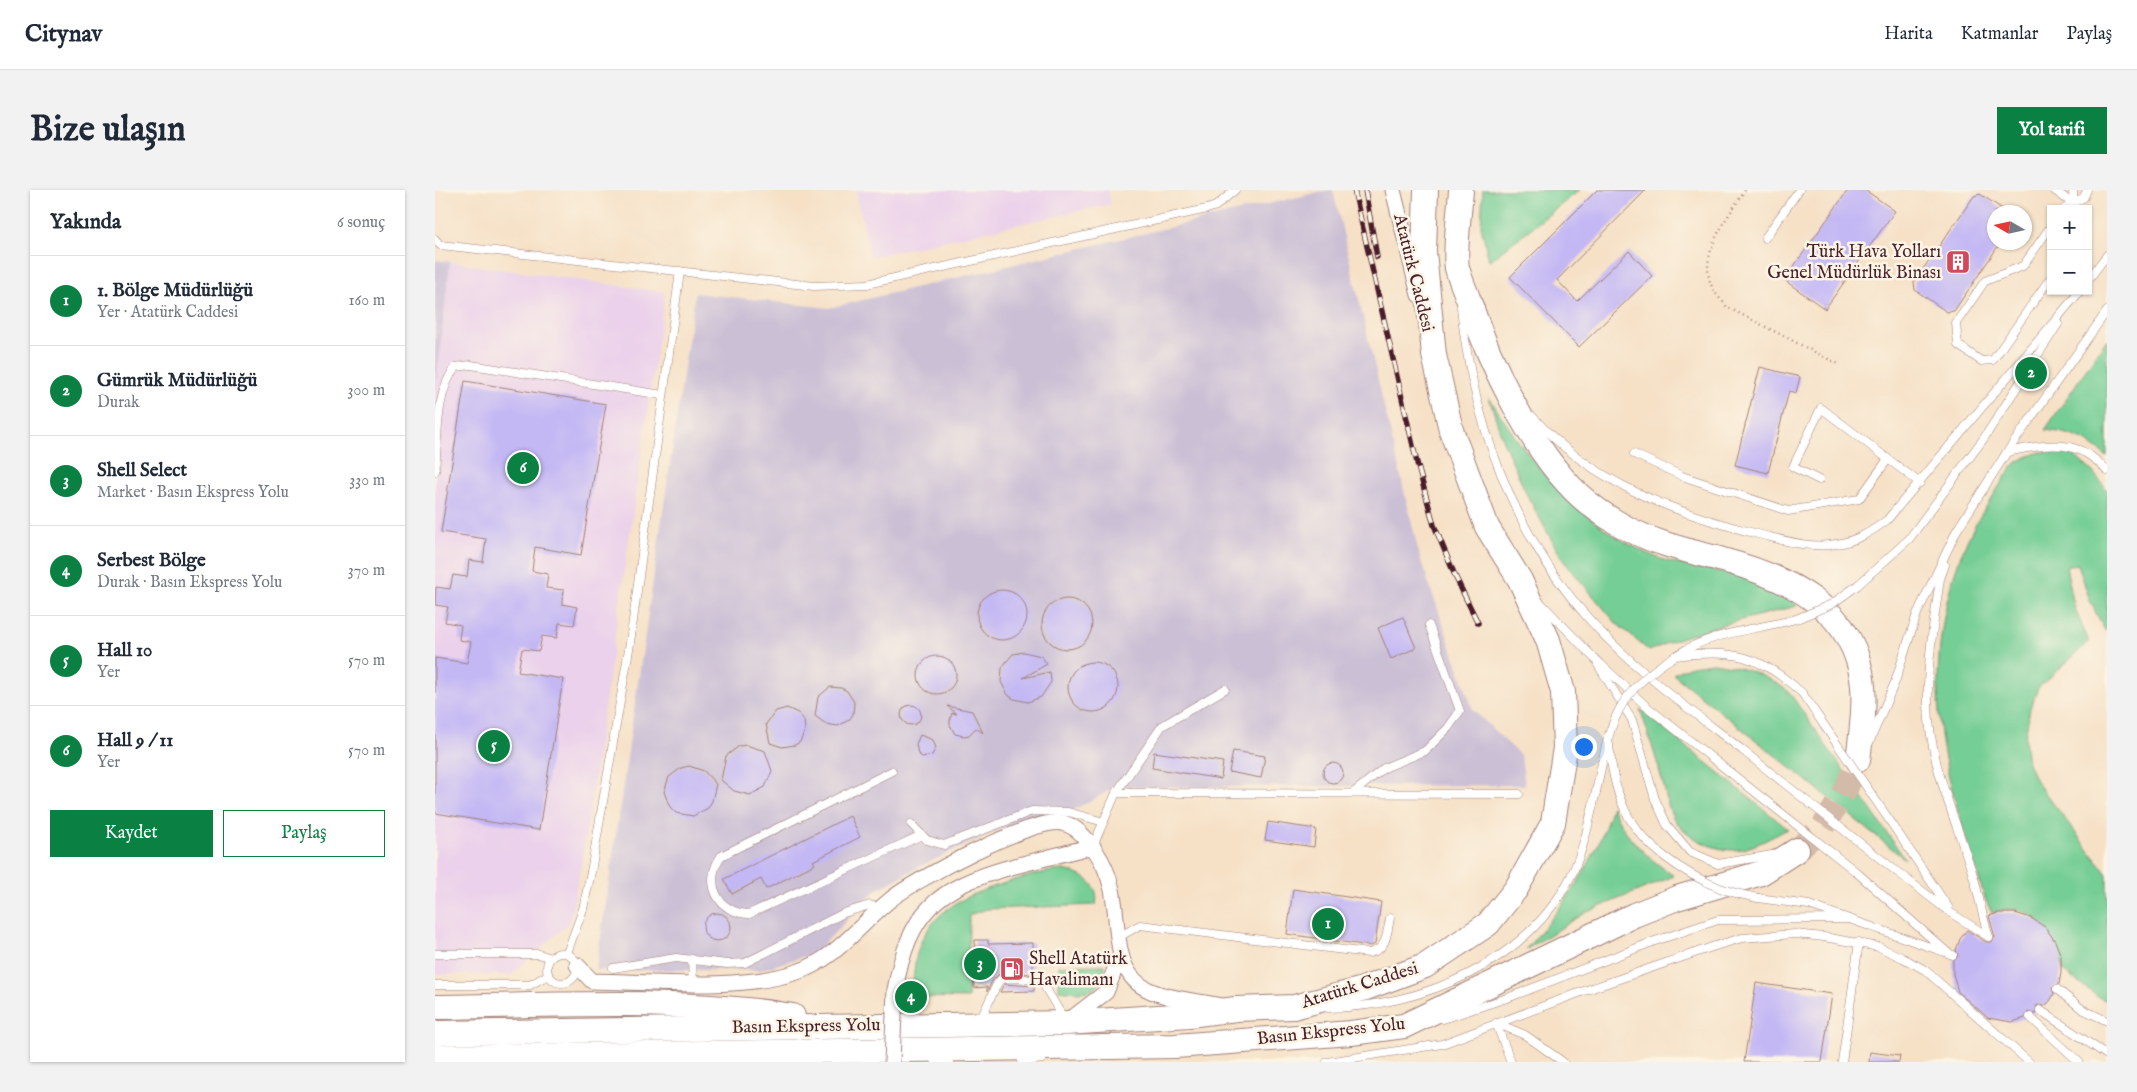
<!DOCTYPE html>
<html lang="tr">
<meta charset="utf-8">
<style>
body{margin:0;font-family:"IM FELL English",serif;background:#f2f2f3;color:#1f2937}
.controls{position:absolute;right:15px;top:15px;display:grid;overflow:hidden;border-radius:0px;box-shadow:0 1px 4px #0004}
.controls button{width:45px;height:45px;display:grid;place-items:center;padding:0;border:0;border-bottom:1px solid #e0e1e3;background:#fff;color:#1f2937;font:25px sans-serif}
.compass{position:absolute;left:1552px;top:15px;width:45px;height:45px;border-radius:50%;background:#fff;box-shadow:0 1px 4px #0004;rotate:279deg}
.you{position:absolute;left:1148px;top:556px;width:18px;height:18px;margin:-12px;border:4px solid #fff;border-radius:50%;background:#1a73e8;box-shadow:0 0 0 8px #1a73e833}
.badge{display:grid;place-items:center;width:32px;height:32px;border-radius:50%;background:#0b8043;color:#fff;font-size:16px;font-weight:700}
.pin{position:absolute;translate:-50% -50%;border:2px solid #fff;box-shadow:0 1px 5px #0006}
.list{margin:0;padding:0;list-style:none}
h2{display:flex;justify-content:space-between;align-items:center;height:65px;margin:0;padding:0 20px;font-size:21px}
h2 small{font-size:16px;font-weight:400;color:#747a83}
.list li{display:grid;grid-template-columns:32px 1fr auto;gap:15px;align-items:center;box-sizing:border-box;height:90px;padding:0 20px;border-top:1px solid #e0e1e3}
.list b{display:block;font-size:19px;white-space:nowrap}
.list p{margin:0;font-size:16px;white-space:nowrap;color:#747a83}
.list em{font-size:16px;font-style:normal;color:#747a83}
.actions{display:flex;gap:10px;padding:15px 20px}
.actions a{flex:1;padding:11px 0;border:1px solid #0b8043;border-radius:0px;text-align:center;font-size:18px;color:#0b8043}
.actions .main{background:#0b8043;color:#fff}
.map{position:relative;flex:none;width:1672px;height:872px;overflow:hidden;border-radius:0px}
header{display:flex;align-items:center;gap:30px;box-sizing:border-box;height:70px;padding:0 25px;background:#fff;border-bottom:1px solid #e0e1e3}
header strong{font-size:24px}
nav{display:flex;gap:28px;margin-inline-start:auto;font-size:18px}
.intro{display:flex;align-items:center;justify-content:space-between;box-sizing:border-box;height:120px;padding:0 30px}
h1{margin:0;font-size:35px}
.button{padding:12px 22px;border-radius:0px;background:#0b8043;color:#fff;font-size:18px;font-weight:700}
main{display:flex;gap:30px;padding:0 30px}
aside{flex:1;background:#fff;border-radius:0px;box-shadow:0 1px 4px #0004}
.map>svg:first-child{display:block}
.built{fill:#ebd1eb}
.industrial{fill:#cbbfd5}
.green{fill:#74ce95;stroke:#5f7660}
.building{fill:#c3b7f4}
.lines{fill:none;stroke-linecap:round;stroke-linejoin:round}
.primary-tunnel{stroke:#d4baa8;stroke-width:24;stroke-dasharray:24 12;stroke-linecap:butt}
.service-casing{stroke:#a08079;stroke-width:9}
.minor-casing{stroke:#a08079;stroke-width:17}
.primary-casing{stroke:#a08079;stroke-width:26}
.path{stroke:#a08079;stroke-width:2.5;stroke-dasharray:1 4;stroke-linecap:butt}
.service{stroke:#fff;stroke-width:8}
.minor{stroke:#fff;stroke-width:15}
.primary{stroke:#fff;stroke-width:24}
.rail-casing{stroke:#4a1f2b;stroke-width:5.5}
.rail{stroke:#fcf5e5;stroke-width:4;stroke-dasharray:11;stroke-linecap:butt}
.service-bridge-casing{stroke:#a08079;stroke-width:9;stroke-linecap:butt}
.minor-bridge-casing{stroke:#a08079;stroke-width:17;stroke-linecap:butt}
.service-bridge{stroke:#fff;stroke-width:8}
.minor-bridge{stroke:#fff;stroke-width:15}
.labels{text-anchor:middle;dominant-baseline:central;stroke-width:5;stroke-linejoin:round;paint-order:stroke}
.poi-label{font-size:18px;fill:#4a1f2b;stroke:#fcf5e5;text-anchor:end}
.street-label{font-size:18px;fill:#4a1f2b;stroke:#fcf5e5}
</style>
<header>
<strong>Citynav</strong>
<nav><a>Harita</a><a>Katmanlar</a><a>Paylaş</a></nav>
</header>
<div class="intro"><h1>Bize ulaşın</h1><a class="button">Yol tarifi</a></div>
<main>
<aside>
<h2>Yakında<small>6 sonuç</small></h2>
<ul class="list">
<li><span class="badge">1</span><div><b>1. Bölge Müdürlüğü</b><p>Yer · Atatürk Caddesi</p></div><em>160 m</em></li>
<li><span class="badge">2</span><div><b>Gümrük Müdürlüğü</b><p>Durak</p></div><em>300 m</em></li>
<li><span class="badge">3</span><div><b>Shell Select</b><p>Market · Basın Ekspress Yolu</p></div><em>330 m</em></li>
<li><span class="badge">4</span><div><b>Serbest Bölge</b><p>Durak · Basın Ekspress Yolu</p></div><em>370 m</em></li>
<li><span class="badge">5</span><div><b>Hall 10</b><p>Yer</p></div><em>570 m</em></li>
<li><span class="badge">6</span><div><b>Hall 9 / 11</b><p>Yer</p></div><em>570 m</em></li>
</ul>
<div class="actions"><a class="main">Kaydet</a><a>Paylaş</a></div>
</aside>
<div class="map">
<svg width="1672" height="872" viewBox="0 0 1672 872">
<rect width="100%" height="100%" fill="#fcf5e5"/>
<filter id="ink" filterUnits="userSpaceOnUse"><feTurbulence type="fractalNoise" baseFrequency=".02" numOctaves="2"/><feDisplacementMap in="SourceGraphic" scale="10" xChannelSelector="R" yChannelSelector="G"/><feConvolveMatrix kernelMatrix="1 2 1 2 8 2 1 2 1" color-interpolation-filters="sRGB"/></filter>
<filter id="wash" filterUnits="userSpaceOnUse"><feTurbulence type="fractalNoise" baseFrequency=".0096" numOctaves="4" result="noise"/><feDisplacementMap in="SourceGraphic" scale="20" xChannelSelector="R" yChannelSelector="G"/><feGaussianBlur stdDeviation="1.12" result="paint"/><feColorMatrix in="noise" values="0 0 0 0 0 0 0 0 0 0 0 0 0 0 0 0 0 1.4 0 .05"/><feComposite in="paint" operator="in"/></filter>
<g filter="url(#wash)">
<rect width="100%" height="100%" fill="#f6e1c7"/>
<g class="built">
<path d="M421 0H673L676 14 435 67Z"/>
<path d="M15 72 230 102 148 664 135 732 76 785 0 784V202Z"/>
</g>
<g class="industrial">
<path d="M893 0H898L985 368 1038 520 1086 566 1090 595 681 597 629 625 592 627 492 673 441 700 380 763 325 780H161L260 103 394 118Z"/>
<path d="M0 70 15 72 0 202Z"/>
</g>
<g class="green">
<path d="M1048 0H1145L1054 71 1046 36Z"/>
<path d="M1672 149V267C1653 249 1635 243 1610 240Z"/>
<path d="M1054 207C1095 274 1145 334 1218 366 1259 384 1335 378 1362 416 1312 429 1260 439 1214 461L1181 433 1127 369 1092 305 1068 251Z"/>
<path d="M1605 262 1637 264 1657 281 1672 300V439L1670 441 1655 411 1643 374 1631 377 1640 419 1654 452 1603 498 1595 518 1590 548 1593 573 1601 591 1672 684V811L1663 807 1628 781C1623 746 1597 707 1557 723L1549 706C1532 647 1508 586 1504 525 1499 454 1512 373 1553 314 1560 304 1574 277 1584 271 1590 267 1598 265 1605 262Z"/>
<path d="M1278 473C1307 477 1331 484 1354 502L1470 669 1238 484 1256 476Z"/>
<path d="M1205 519 1353 639C1336 647 1315 661 1296 660 1275 659 1255 648 1242 633 1233 622 1232 609 1229 597 1222 571 1214 545 1205 519Z"/>
<path d="M1177 616C1188 646 1213 668 1239 686L1152 722 1090 760C1128 717 1161 673 1177 616Z"/>
<path d="M628 680C646 683 666 693 661 715L552 719 534 725 533 808 477 807C479 788 478 768 487 750 504 714 541 702 576 691 594 686 610 681 628 680Z"/>
<path d="M670 775C668 806 648 803 624 800V776Z"/>
</g>
<g id="blocks">
<g class="building">
<path d="M1162 0H1211L1122 90 1142 111 1194 61 1217 86 1144 157 1075 87Z"/>
<path d="M1413 0H1430L1460 21 1390 119 1349 90Z"/>
<path d="M1545 4 1572 22H1560V52H1566L1519 121 1512 122 1480 100 1479 92 1539 6Z"/>
<path d="M1325 177 1365 187 1361 203 1354 201 1333 283 1300 275Z"/>
<path d="M30 191 171 214 146 365 100 357 97 381 113 384 111 398 129 400 127 414 142 417 139 435 124 433 122 448 107 446 104 461 87 459 83 482 128 489 104 640 0 623V468L32 473 36 452 24 450 26 435 10 432 13 417 0 415 1 397 15 399 18 385 32 387 34 370 48 372 51 349 6 342Z"/>
<circle cx="567" cy="425" r="25"/>
<circle cx="632" cy="434" r="25"/>
<path d="M968 427 981 458 956 469 943 438Z"/>
<path d="M589 462 606 466 612 474 588 488 615 482 616 492 606 507 593 512 579 509 573 505 566 492 567 478 571 472 578 464Z"/>
<circle cx="502" cy="485" r="19"/>
<circle cx="658" cy="497" r="25"/>
<path d="M395 497 406 498 412 501 419 512 418 524 414 530 403 536 391 534 380 526 383 507Z"/>
<circle cx="476" cy="525" r="10"/>
<path d="M512 516 537 521 548 543 541 538 534 545 529 546 520 544 515 535V530L517 523 522 524Z"/>
<path d="M352 518 363 523 369 530 370 540 365 552 360 555 347 557 335 553 331 534 341 521Z"/>
<path d="M485 545 498 550 501 558 497 565 487 567 483 564 481 554Z"/>
<path d="M311 555 330 561 337 581 330 597 315 605 299 601 286 590 291 566 304 556Z"/>
<path d="M798 561 830 566 826 588 794 582Z"/>
<path d="M719 562 788 572 786 589 717 578Z"/>
<circle cx="898" cy="583" r="10"/>
<path d="M254 576 269 581 281 594 277 611 273 618 258 626 241 623 235 617 229 602 234 587 246 578Z"/>
<path d="M415 626 425 647 378 671 380 674 331 699 326 689 297 704 289 689Z"/>
<path d="M833 632 881 639 879 657 830 650Z"/>
<path d="M858 699 946 712 940 754 936 756 852 744Z"/>
<circle cx="282" cy="737" r="14"/>
<path d="M1563 723H1580L1596 728 1610 737 1620 751 1626 766V783L1624 794 1617 798 1619 804 1615 811 1610 816 1602 815 1600 824 1593 822 1590 828 1577 832 1553 828 1523 802 1518 784V771L1523 766 1521 760 1525 749 1532 740 1551 752H1557L1560 747 1554 726Z"/>
<path d="M540 750H553V754L598 753V785L584 782 565 783 557 791 552 802V797L539 798 537 759 540 760Z"/>
<path d="M1321 793 1397 804 1387 872H1309Z"/>
<path d="M569 794 599 796V801L565 802Z"/>
<path d="M1435 862 1465 866 1464 872H1434Z"/>
</g>
</g>
</g>
<g filter="url(#ink)">
<use href="#blocks" fill-opacity="0" stroke="#a08079" stroke-width="1"/>
<g class="lines">
<path class="primary-tunnel" d="M1362 660 1388 637 1411 599 1423 570"/>
<defs>
<g id="service">
<path d="M1619 0 1637 13"/>
<path d="M1638 0 1639 19"/>
<path d="M1629 19 1649 7 1652 0"/>
<path d="M1616 36 1588 76 1550 91 1521 133 1523 155 1546 171 1558 170 1616 87"/>
<path d="M1330 48 1364 0"/>
<path d="M0 49 5 55 379 96 432 94 772 19 781 16 800 0"/>
<path d="M1653 90 1672 65"/>
<path d="M1026 117C1037 229 1078 343 1153 428 1199 480 1257 521 1311 563 1379 617 1447 671 1516 723L1554 747"/>
<path d="M1097 226C1157 293 1237 322 1323 344 1348 350 1375 359 1401 354 1422 351 1436 342 1452 330L1645 101"/>
<path d="M1572 262C1612 254 1643 247 1672 281"/>
<path d="M1199 264 1247 286 1353 321 1424 309 1453 269 1485 293"/>
<path d="M0 281C3 250 0 201 21 177L36 175 228 205"/>
<path d="M1384 290 1358 277 1386 218 1453 269"/>
<path d="M1510 375 1505 389C1499 430 1492 472 1493 513 1494 576 1523 633 1540 692 1545 711 1548 729 1554 747"/>
<path d="M1423 395 1474 349 1549 248 1623 134"/>
<path d="M1104 411 1158 467 1211 516 1420 681 1513 763"/>
<path d="M1242 465C1277 441 1324 440 1364 428"/>
<path d="M1240 466C1298 460 1323 463 1367 503"/>
<path d="M1163 475 1197 530 1220 609 1232 635 1255 662 1283 674 1337 665"/>
<path d="M1434 553 1460 492 1482 424 1522 340 1572 262 1672 121"/>
<path d="M457 581 286 666C268 692 282 723 314 724L487 645"/>
<path d="M681 603 1084 604"/>
<path d="M918 603 949 578 990 561 1013 538 1025 521 994 435"/>
<path d="M476 634 492 650 509 655 597 621 633 622 669 632"/>
<path d="M1457 634 1513 717"/>
<path d="M658 656 681 603 727 536 790 499"/>
<path d="M1323 708 1374 715 1518 765"/>
<path d="M682 748 705 735 934 763C952 760 952 743 955 728"/>
<circle cx="127" cy="778" r="15"/>
<path d="M132 763 148 719 156 682 195 453 245 81"/>
<path d="M0 764H104L115 768"/>
<path d="M257 769 258 792"/>
<path d="M178 778 241 768 292 774 310 773 409 723 435 715 445 718"/>
<path d="M0 795H95L113 785"/>
<path d="M1622 799 1647 819 1672 831"/>
<path d="M893 818C986 817 1092 773 1136 686 1149 659 1154 631 1161 602"/>
<path d="M1605 820 1672 865"/>
<path d="M1595 827 1644 872"/>
<path d="M1008 829 1075 807 1220 751 1283 730 1414 729"/>
<path d="M545 831 562 794 566 789 584 788 607 792 629 829"/>
<path d="M1061 833 1090 845 1128 872"/>
<path d="M1061 833 1076 872"/>
<path d="M499 870 514 872"/>
<path d="M587 872 607 869"/>
<path d="M892 872 1007 854 1149 801 1280 756 1307 748 1360 744 1389 747 1444 757 1468 768 1490 780 1594 872"/>
<path d="M1407 872 1424 752"/>
</g>
<g id="minor">
<path d="M958 0 984 105"/>
<path d="M142 775 157 791C218 792 304 801 362 782 401 769 424 735 455 710 479 690 598 627 627 633 638 635 645 642 652 650 667 667 676 689 679 711 684 743 679 786 716 801 737 810 764 811 786 816"/>
<path d="M460 800C474 721 501 698 576 677 603 670 630 663 658 656"/>
<path d="M632 832 671 802 685 766"/>
</g>
<g id="primary">
<path d="M1026 0C1025 18 1019 62 1022 78 1025 89 1030 100 1034 111 1055 173 1096 260 1144 305 1156 316 1172 327 1186 335 1217 353 1254 361 1288 370 1354 388 1421 419 1428 496 1430 520 1426 546 1423 570"/>
<path d="M0 817C119 816 240 807 358 826"/>
<path d="M0 843 631 833 754 825 801 819 859 817 928 799 990 776 1053 734 1081 699 1118 633 1130 558 1128 502 1113 450 1085 390 1052 337 1016 240 999 165 989 62 991 0"/>
<path d="M0 867 740 856 916 843 969 836 1199 725 1242 708 1326 683 1362 660"/>
</g>
</defs>
<use href="#service" class="service-casing"/>
<use href="#minor" class="minor-casing"/>
<use href="#primary" class="primary-casing"/>
<path class="path" d="M1310 0C1293 28 1258 68 1280 102 1283 107 1288 112 1292 117L1405 175"/>
<use href="#service" class="service"/>
<use href="#minor" class="minor"/>
<use href="#primary" class="primary"/>
<defs>
<g id="rail">
<path d="M919 0 982 273 999 335 1021 388 1043 433"/>
<path d="M930 0 942 67"/>
</g>
</defs>
<use href="#rail" class="rail-casing"/>
<use href="#rail" class="rail"/>
<defs>
<g id="service-bridge">
<path d="M1364 428 1397 414 1423 395"/>
<path d="M1367 503 1457 634"/>
<path d="M1173 547C1176 573 1179 598 1191 622 1208 657 1250 684 1285 698 1297 703 1310 705 1323 708"/>
<path d="M1161 602C1175 535 1178 504 1240 466"/>
</g>
<path id="minor-bridge" d="M457 872 460 800"/>
</defs>
<use href="#service-bridge" class="service-bridge-casing"/>
<use href="#minor-bridge" class="minor-bridge-casing"/>
<use href="#service-bridge" class="service-bridge"/>
<use href="#minor-bridge" class="minor-bridge"/>
</g>
</g>
<defs>
<symbol id="building-square" viewBox="-11 -11 22 22"><rect x="-9" y="-9" width="18" height="18" rx="4" fill="#d1495b" stroke="#fcf5e5"/><path d="M-4-6H4V6H1V3H-1V6H-4ZM-2.5-4.3h1.7v1.8h-1.7ZM.8-4.3h1.7v1.8H.8ZM-2.5-1h1.7V.8h-1.7ZM.8-1h1.7V.8H.8Z" fill="#fff"/></symbol>
<symbol id="fuel-square" viewBox="-11 -11 22 22"><rect x="-9" y="-9" width="18" height="18" rx="4" fill="#d1495b" stroke="#fcf5e5"/><path d="M-5.5-6h7V0h2V4h1.3V-2.5L3-4.5l.8-.8L6-3V5H2.5V1h-1V6h-7ZM-4.2-4.7v3.2H.2V-4.7Z" fill="#fff"/></symbol>
</defs>
<g fill-rule="evenodd">
<use href="#building-square" x="1509" y="58" width="28" height="28"/>
<use href="#fuel-square" x="563" y="765" width="28" height="28"/>
</g>
<g class="labels">
<g class="poi-label">
<text x="1506" y="62">Türk Hava Yolları<tspan x="1506" dy="21">Genel Müdürlük Binası</tspan></text>
<text x="594" y="769" text-anchor="start">Shell Atatürk<tspan x="594" dy="21">Havalimanı</tspan></text>
</g>
<g class="street-label">
<text transform="translate(978 83) rotate(76)">Atatürk Caddesi</text>
<text transform="translate(925 796) rotate(-17)">Atatürk Caddesi</text>
<text transform="translate(371 837) rotate(-1)">Basın Ekspress Yolu</text>
<text transform="translate(896 842) rotate(-6)">Basın Ekspress Yolu</text>
</g>
</g>
</svg>
<div class="controls">
<button>+</button>
<button>−</button>
</div>
<svg class="compass" viewBox="-18 -18 36 36"><path d="M0-13l5 13h-10z" fill="#e53935"/><path d="M0 13l5-13h-10z" fill="#747a83"/></svg>
<div class="you"></div>
<div class="pin badge" style="left:893px;top:734px">1</div>
<div class="pin badge" style="left:1596px;top:183px">2</div>
<div class="pin badge" style="left:545px;top:774px">3</div>
<div class="pin badge" style="left:476px;top:807px">4</div>
<div class="pin badge" style="left:59px;top:556px">5</div>
<div class="pin badge" style="left:88px;top:278px">6</div>
</div>
</main>
